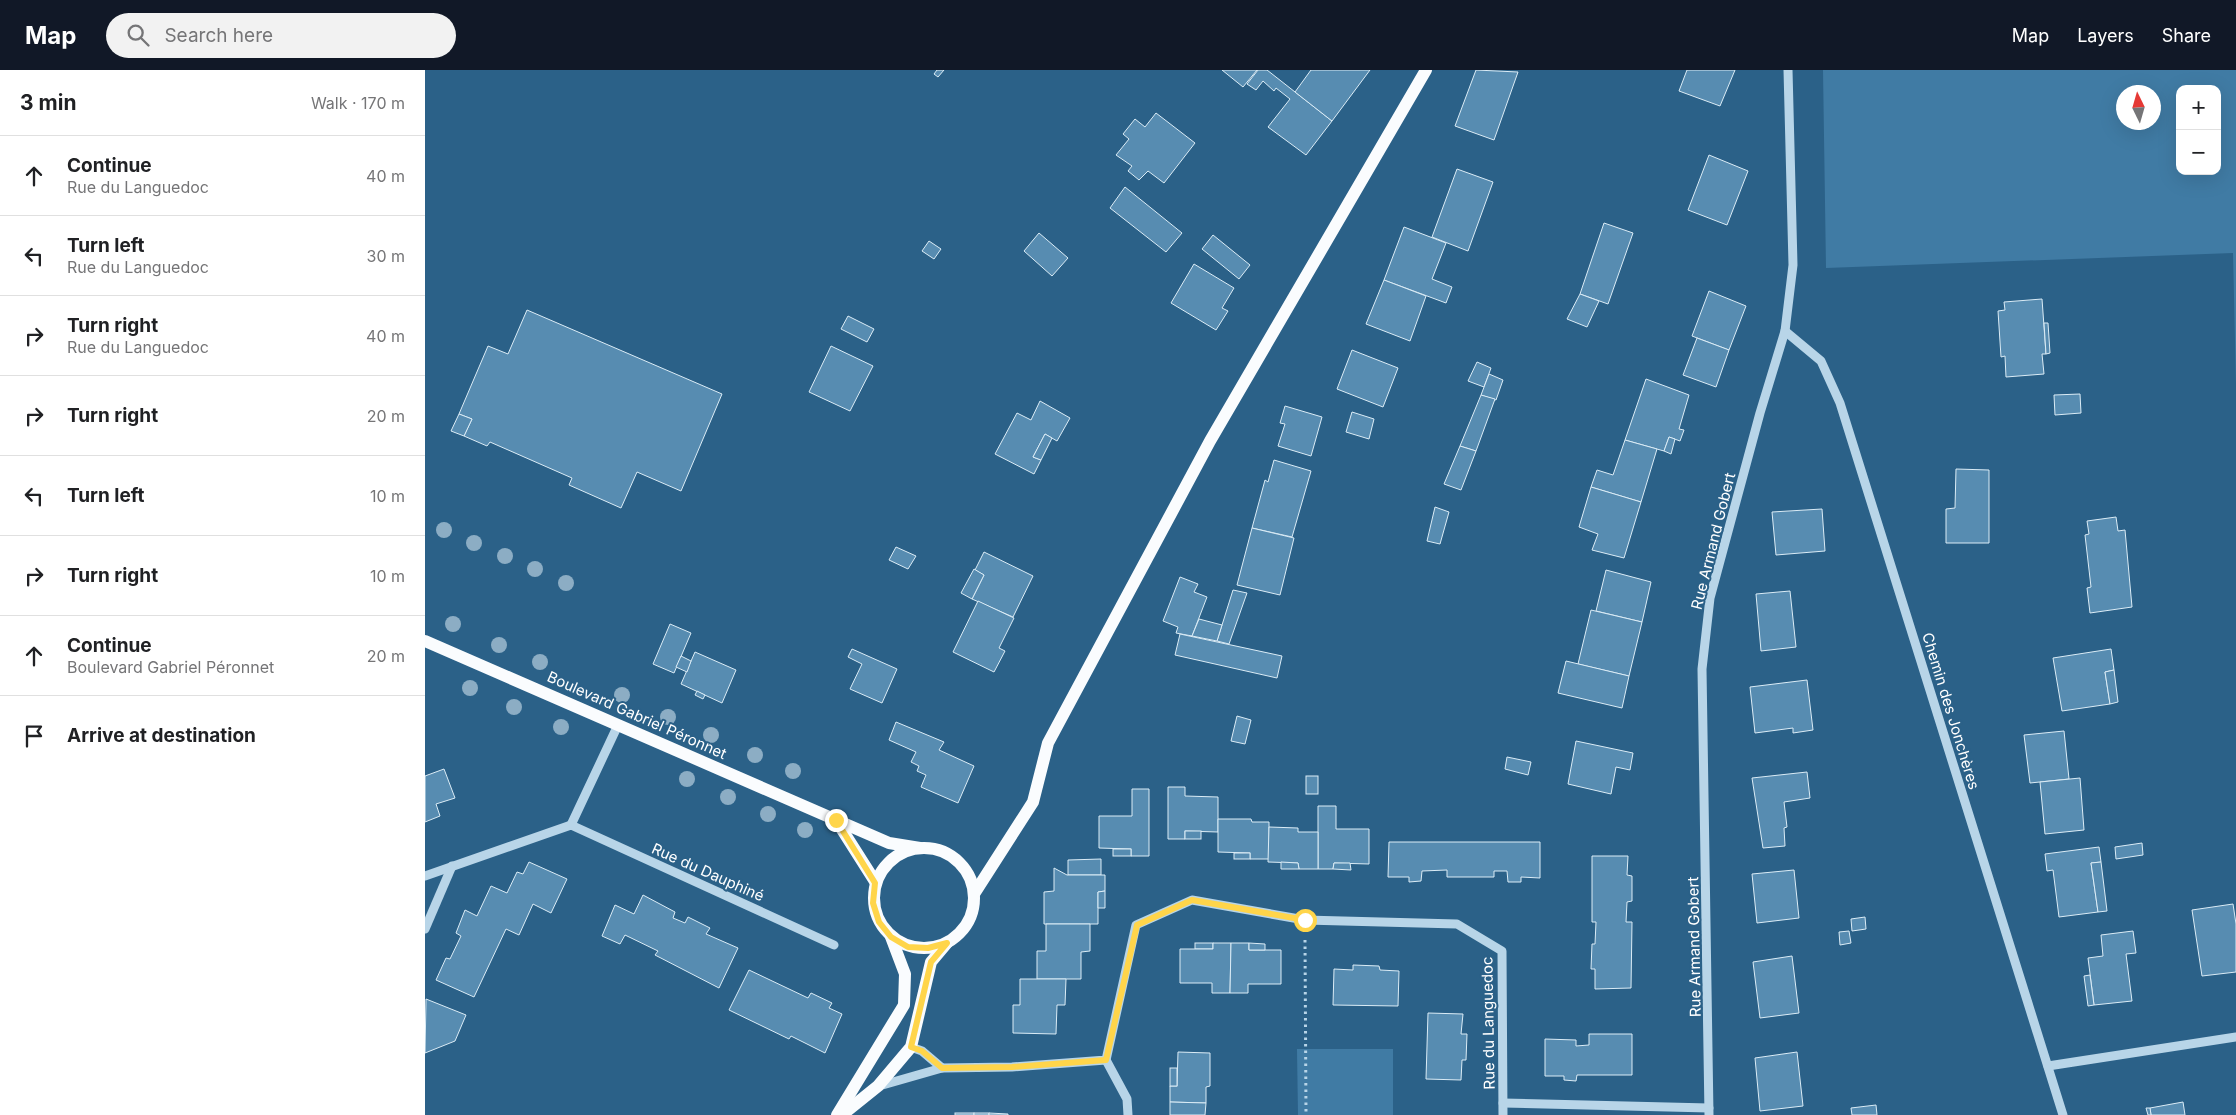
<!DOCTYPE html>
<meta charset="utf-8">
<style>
body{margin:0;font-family:Inter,sans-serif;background:#f2f2f2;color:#202124}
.controls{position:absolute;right:15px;top:15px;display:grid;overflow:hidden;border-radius:10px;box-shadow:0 5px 20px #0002}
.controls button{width:45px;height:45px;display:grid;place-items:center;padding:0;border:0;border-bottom:1px solid #e0e0e0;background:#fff;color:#202124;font:25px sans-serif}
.compass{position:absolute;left:1691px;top:15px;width:45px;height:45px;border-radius:50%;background:#fff;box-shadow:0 5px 20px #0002;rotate:355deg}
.stop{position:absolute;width:15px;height:15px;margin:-11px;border:4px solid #ffd54a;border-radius:50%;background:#fff}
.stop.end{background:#ffd54a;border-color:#fff;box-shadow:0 1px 5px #0008}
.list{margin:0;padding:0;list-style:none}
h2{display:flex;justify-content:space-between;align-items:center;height:65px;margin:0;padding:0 20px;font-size:21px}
h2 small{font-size:16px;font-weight:400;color:#757577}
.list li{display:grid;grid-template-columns:32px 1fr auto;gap:15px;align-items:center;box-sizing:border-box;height:80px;padding:0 20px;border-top:1px solid #e0e0e0}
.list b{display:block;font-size:19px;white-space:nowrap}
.list p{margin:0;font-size:16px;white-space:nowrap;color:#757577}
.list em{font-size:16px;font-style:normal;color:#757577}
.icon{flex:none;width:28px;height:28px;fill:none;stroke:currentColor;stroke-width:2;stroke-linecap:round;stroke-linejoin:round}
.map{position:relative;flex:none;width:1811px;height:1045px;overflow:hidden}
header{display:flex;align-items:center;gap:30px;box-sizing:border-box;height:70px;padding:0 25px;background:#111827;color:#fff}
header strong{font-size:24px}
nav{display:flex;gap:28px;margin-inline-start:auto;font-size:18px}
.search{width:350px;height:45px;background:#f2f2f2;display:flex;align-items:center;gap:12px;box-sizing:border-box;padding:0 18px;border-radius:28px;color:#757577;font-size:19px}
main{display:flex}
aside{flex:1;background:#fff}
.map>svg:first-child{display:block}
.green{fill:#407ba4;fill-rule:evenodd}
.building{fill:#578cb1;stroke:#dbecf6}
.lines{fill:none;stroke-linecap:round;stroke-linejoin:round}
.path{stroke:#b8d5e8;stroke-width:3;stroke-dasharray:2.5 4;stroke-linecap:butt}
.minor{stroke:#b8d5e8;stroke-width:9}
.major{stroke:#fafcfe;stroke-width:12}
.tree{fill:#8cadc4}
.route{stroke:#ffd54a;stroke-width:6}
.labels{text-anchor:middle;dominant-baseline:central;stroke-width:4;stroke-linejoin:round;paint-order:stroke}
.street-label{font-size:15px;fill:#fff;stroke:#2b6188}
</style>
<header>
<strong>Map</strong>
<div class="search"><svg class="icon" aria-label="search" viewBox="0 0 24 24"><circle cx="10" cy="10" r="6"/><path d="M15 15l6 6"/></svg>Search here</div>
<nav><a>Map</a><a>Layers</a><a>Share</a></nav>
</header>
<main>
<aside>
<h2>3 min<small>Walk · 170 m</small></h2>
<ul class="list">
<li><svg class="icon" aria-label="ahead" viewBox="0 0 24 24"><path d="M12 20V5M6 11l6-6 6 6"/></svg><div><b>Continue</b><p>Rue du Languedoc</p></div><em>40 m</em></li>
<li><svg class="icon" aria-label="left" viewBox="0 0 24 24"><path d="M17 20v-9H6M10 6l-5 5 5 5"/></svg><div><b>Turn left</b><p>Rue du Languedoc</p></div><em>30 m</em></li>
<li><svg class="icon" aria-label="right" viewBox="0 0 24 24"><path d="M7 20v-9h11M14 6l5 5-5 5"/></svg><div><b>Turn right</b><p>Rue du Languedoc</p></div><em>40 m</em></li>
<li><svg class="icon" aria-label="right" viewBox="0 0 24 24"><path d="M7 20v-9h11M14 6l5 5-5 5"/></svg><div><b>Turn right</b></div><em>20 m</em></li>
<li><svg class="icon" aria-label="left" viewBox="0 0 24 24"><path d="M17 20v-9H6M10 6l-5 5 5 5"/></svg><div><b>Turn left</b></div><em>10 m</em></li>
<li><svg class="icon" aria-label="right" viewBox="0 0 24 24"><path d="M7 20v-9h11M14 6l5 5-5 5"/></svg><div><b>Turn right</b></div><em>10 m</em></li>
<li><svg class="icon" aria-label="ahead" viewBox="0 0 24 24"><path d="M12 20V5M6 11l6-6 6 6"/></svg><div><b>Continue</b><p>Boulevard Gabriel Péronnet</p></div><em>20 m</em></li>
<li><svg class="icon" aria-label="arrive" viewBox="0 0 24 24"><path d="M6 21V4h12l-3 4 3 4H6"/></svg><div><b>Arrive at destination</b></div></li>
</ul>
</aside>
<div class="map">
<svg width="1811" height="1045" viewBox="0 0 1811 1045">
<rect width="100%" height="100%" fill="#2b6188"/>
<g class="green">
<path d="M1398 0H1811V314L1808 183 1401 198ZM1755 19H1792V101H1755ZM1698 22H1728V52H1698Z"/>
<path d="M872 979H968V1045H873Z"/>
</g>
<g class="building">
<path d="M512 0H519L513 7 509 4Z"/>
<path d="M797 0H832L818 17Z"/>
<path d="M833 0H842L907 51 881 85 843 57 865 29 851 18 849 21 838 11 831 20 822 14Z"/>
<path d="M886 0H945L907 51 870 22Z"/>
<path d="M1051 0 1093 2 1069 70 1030 56Z"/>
<path d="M1262 0H1310L1295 36 1254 21Z"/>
<path d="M731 43 770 73 739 113 723 101 714 110 703 101 707 96 691 85 704 69 698 64 710 49 720 57Z"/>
<path d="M1284 85 1323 101 1302 155 1263 140Z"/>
<path d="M1032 99 1068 112 1043 181 1007 167Z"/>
<path d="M700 117 757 163 741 182 685 138Z"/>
<path d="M1179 153 1208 163 1183 234 1155 224Z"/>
<path d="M979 157 1021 173 1007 209 1027 217 1021 233 959 210Z"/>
<path d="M614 163 643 188 627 206 599 181Z"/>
<path d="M788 165 825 195 814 209 777 179Z"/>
<path d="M504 171 516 179 509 189 497 181Z"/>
<path d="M769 194 809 218 797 238 803 241 791 260 746 233Z"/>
<path d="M959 210 1001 226 985 271 941 254Z"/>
<path d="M1284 221 1321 236 1304 280 1267 266Z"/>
<path d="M1155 224 1174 231 1162 257 1142 249Z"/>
<path d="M1617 229 1621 284H1617L1619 304 1581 307 1580 286 1576 287 1573 241 1580 240 1579 232Z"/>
<path d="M102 240 297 324 256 421 212 402 196 438 144 415 147 408 65 372 62 376 39 366 47 349 34 344 63 276 83 284Z"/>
<path d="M423 246 449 259 442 272 416 259Z"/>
<path d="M1619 253H1623L1625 283 1621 284Z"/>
<path d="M1272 268 1304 280 1291 317 1258 305Z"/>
<path d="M406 276 448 296 425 341 384 322Z"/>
<path d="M927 280 973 298 958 337 912 319Z"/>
<path d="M1052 292 1066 298 1059 317 1043 311Z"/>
<path d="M1064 304 1078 310 1071 330 1056 325Z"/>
<path d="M1221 309 1264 325 1254 359 1259 360 1255 371 1244 367 1239 381 1200 370Z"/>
<path d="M1655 324 1656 343 1630 345 1629 325Z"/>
<path d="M1056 325 1070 329 1051 381 1035 376Z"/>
<path d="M615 331 645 348 632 371 620 364 608 387 616 390 609 404 570 384 592 343 606 350Z"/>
<path d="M860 336 897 347 886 386 853 376 860 354 855 353Z"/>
<path d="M927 342 949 349 944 369 921 362Z"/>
<path d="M34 344 47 349 39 366 26 361Z"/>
<path d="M620 364 627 368 616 390 608 387Z"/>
<path d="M1244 367 1250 369 1246 384 1239 381Z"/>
<path d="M1200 370 1232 379 1216 432 1166 417 1172 400 1188 405Z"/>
<path d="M1035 376 1051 381 1036 420 1019 414Z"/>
<path d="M849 390 886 401 867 467 827 458 840 410 843 412Z"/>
<path d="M1531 399 1564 400V473H1521V439L1530 438Z"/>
<path d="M1166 417 1216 432 1199 488 1167 480 1173 464 1154 457Z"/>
<path d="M1010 437 1024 442 1015 474 1002 471Z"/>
<path d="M1397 439 1400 481 1351 485 1347 442Z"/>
<path d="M1691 447 1693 461 1700 460 1707 537 1665 543 1662 518 1666 517 1660 465 1664 464 1662 451Z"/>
<path d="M827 458 869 468 855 525 812 515Z"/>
<path d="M471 477 491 486 483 499 464 490Z"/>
<path d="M559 482 608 506 588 547 547 529 559 505 550 500Z"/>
<path d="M549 499 559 505 547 529 536 523Z"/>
<path d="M1181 500 1226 512 1217 552 1171 541Z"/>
<path d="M755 507 773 514 769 522 782 527 767 566 751 563 753 557 738 551Z"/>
<path d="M808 520 822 523 804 574 792 571Z"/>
<path d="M1365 521 1371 577 1336 581 1331 524Z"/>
<path d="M553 531 589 548 574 578 580 581 569 602 528 582Z"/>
<path d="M1166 540 1217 552 1204 606 1153 594Z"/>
<path d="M774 549 797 555 792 571 767 566Z"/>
<path d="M245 554 266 563 249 603 228 594Z"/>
<path d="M755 564 857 586 852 608 750 585Z"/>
<path d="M427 579 472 599 457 633 425 619 437 594 423 587Z"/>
<path d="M1686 579 1689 600 1680 602 1685 634 1637 641 1628 588Z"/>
<path d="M270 582 311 600 297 633 256 614Z"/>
<path d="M256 586 266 591 262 602 251 597Z"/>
<path d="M1141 591 1204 606 1197 638 1133 623Z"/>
<path d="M1689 600 1693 632 1685 634 1680 602Z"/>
<path d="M1382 610 1388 660 1368 663V658L1330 663 1325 617Z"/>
<path d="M272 621 280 625 278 629 270 625Z"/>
<path d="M812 646 826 650 820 674 806 671Z"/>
<path d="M471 652 519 672 514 680 549 696 533 733 496 717 501 705 492 701 494 696 486 692 491 682 464 670Z"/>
<path d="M1639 661 1644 709 1605 713 1599 665Z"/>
<path d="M1151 671 1208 683 1205 700 1191 697 1186 724 1143 714Z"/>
<path d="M1082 687 1106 692 1103 705 1080 699Z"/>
<path d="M19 699 30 728 11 734 15 746 0 752V706Z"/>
<path d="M1382 702 1385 728 1359 732 1362 757 1359 758 1360 776 1338 778 1327 708Z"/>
<rect x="881" y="706" width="12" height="18"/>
<path d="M1655 708 1659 760 1620 764 1615 712Z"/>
<path d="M743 717H760V726L793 727V762L760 761V769H743Z"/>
<path d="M707 719H724V786H706V779L674 778V746H707Z"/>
<path d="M893 736H911V759H944V794L909 793 908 799H893Z"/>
<path d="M793 749H826L827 752H844V789H825V783L793 782Z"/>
<path d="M844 757 873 758V762H893V799H874L873 793 843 792Z"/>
<rect x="760" y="761" width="16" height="8"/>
<path d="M964 772H1115V808L1096 807V812H1083L1082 801H1069V807H1022V800L997 801 996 811 984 812V807H963Z"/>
<path d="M1717 773 1718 785 1691 789 1690 777Z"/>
<path d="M1674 777 1676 792 1666 793 1673 842 1634 847 1628 800 1622 801 1620 784Z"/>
<rect x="688" y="779" width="18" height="7"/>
<rect x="809" y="783" width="16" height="6"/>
<path d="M1167 786H1203L1202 805 1207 806V831L1202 832 1201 852H1207L1206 918 1170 919V899H1166L1167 874H1170L1171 852H1167Z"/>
<path d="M676 789V805H643V790Z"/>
<path d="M104 792 142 809 126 843 108 834 94 865 81 859 49 927 11 910 21 888 25 889 36 866 31 863 40 840 52 846 66 816 82 823 92 802 98 804Z"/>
<path d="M856 792 873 793 874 799H856Z"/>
<path d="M1676 792 1682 841 1673 842 1666 793Z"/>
<path d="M909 793H925L926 800 908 799Z"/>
<path d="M629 798 642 805H680V821L673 822V854H619V822L629 821Z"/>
<path d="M1369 800 1374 848 1332 853 1327 804Z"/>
<path d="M680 821V838H673V822Z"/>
<path d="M218 825 250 842 248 848 260 853 263 847 285 858 281 864 313 878 294 918 230 885 233 881 200 865 195 874 177 866 190 835 209 844Z"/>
<path d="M1808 834 1811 854V902L1777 906 1767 840Z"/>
<path d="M1440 847 1441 859 1427 861 1426 849Z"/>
<path d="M621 854H665V881L656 882V909H612V881H621Z"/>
<path d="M1424 861 1426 873 1415 875 1414 862Z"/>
<path d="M1708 861 1711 883 1701 884 1707 931 1669 935 1663 888 1678 886 1676 865Z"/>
<rect x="770" y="873" width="18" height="6"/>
<path d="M788 873H806L805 923H787V913H755V879H788Z"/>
<path d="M806 873H824V880H856V914H823V923H805Z"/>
<path d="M824 873 840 874V880H824Z"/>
<path d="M1367 886 1374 943 1335 948 1328 892Z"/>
<path d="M928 895 954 896 955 900 974 901 973 936 908 935 909 899 928 900Z"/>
<path d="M324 900 383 928 386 923 407 933 404 938 417 944 400 983 366 966 364 969 304 940Z"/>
<path d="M1665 905 1669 935 1663 936 1659 906Z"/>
<path d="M595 909H641L640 935H632L631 964 588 963V935H595Z"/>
<path d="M1 929 41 945 30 971 0 983Z"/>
<path d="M1003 943 1038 944 1036 964H1042L1041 990H1037L1036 1010 1001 1009Z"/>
<path d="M1164 964H1207V1005H1152L1151 1011 1139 1010V1006H1120V969L1151 970V976L1164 975Z"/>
<path d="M753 982 785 983V1016L781 1017V1033L745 1032V1016H752Z"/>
<path d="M1372 982 1378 1036 1335 1041 1330 988Z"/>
<rect x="745" y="998" width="7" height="18"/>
<path d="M745 1032 781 1033 780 1045H745Z"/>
<path d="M1758 1032 1760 1045H1726L1725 1038Z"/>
<path d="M1451 1035 1452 1045H1427L1426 1038Z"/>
<path d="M1721 1038H1725L1726 1045H1723Z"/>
<rect x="530" y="1043" width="19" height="2"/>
<rect x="549" y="1043" width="15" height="2"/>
<path d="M564 1043 583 1044V1045H564Z"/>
</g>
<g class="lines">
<path class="path" d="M880 870 881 1045"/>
<g class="minor">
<path d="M1360 261 1396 291 1415 333 1638 1045"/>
<path d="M146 755 193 655"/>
<path d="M0 806 146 755 409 875"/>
<path d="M0 859 27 796"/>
<path d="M486 977 497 981 517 998"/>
<path d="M681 990 702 1029 703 1045"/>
<path d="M1623 996 1811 967"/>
<path d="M454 1016 517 998 587 997 681 990 711 855 767 830 880 850 1032 854 1077 881 1078 1045"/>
<path d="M1078 1033 1284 1038"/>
<path d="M1284 1045 1277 599 1285 528 1335 343 1360 261 1368 195 1363 0"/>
</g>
<g class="major">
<path d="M0 571 464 773 495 778"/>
<path d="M411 750 451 813"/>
<circle cx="499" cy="828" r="50"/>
<path d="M549 824 608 732 623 673 785 371 1001 0"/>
<path d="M412 1045 479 935 480 904 466 867"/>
<path d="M417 1045 453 1016 486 977 506 892 522 873"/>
</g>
</g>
<g class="tree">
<circle cx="19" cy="460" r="8"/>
<circle cx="49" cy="473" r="8"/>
<circle cx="80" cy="486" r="8"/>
<circle cx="110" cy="499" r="8"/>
<circle cx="141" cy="513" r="8"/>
<circle cx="28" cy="554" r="8"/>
<circle cx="74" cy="575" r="8"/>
<circle cx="115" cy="592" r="8"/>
<circle cx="45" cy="618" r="8"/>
<circle cx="197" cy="625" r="8"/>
<circle cx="89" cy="637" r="8"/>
<circle cx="243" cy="647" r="8"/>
<circle cx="136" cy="657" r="8"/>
<circle cx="286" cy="665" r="8"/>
<circle cx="330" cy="685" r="8"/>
<circle cx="368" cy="701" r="8"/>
<circle cx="262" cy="709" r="8"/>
<circle cx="303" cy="727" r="8"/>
<circle cx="343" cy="744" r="8"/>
<circle cx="380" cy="760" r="8"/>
</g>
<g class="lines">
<path class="route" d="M411 750 450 813 448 833 454 852 466 867 483 877 503 878 522 873 506 892 486 977 497 981 517 998 587 997 681 990 712 855 767 830 880 850"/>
</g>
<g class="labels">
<g class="street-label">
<text transform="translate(1288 471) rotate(-76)">Rue Armand Gobert</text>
<text transform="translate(1526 641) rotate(73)">Chemin des Jonchères</text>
<text transform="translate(212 645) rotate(24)">Boulevard Gabriel Péronnet</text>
<text transform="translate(283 802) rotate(24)">Rue du Dauphiné</text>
<text transform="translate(1269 877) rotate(-91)">Rue Armand Gobert</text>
<text transform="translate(1063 953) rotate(-91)">Rue du Languedoc</text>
</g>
</g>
</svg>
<div class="controls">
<button>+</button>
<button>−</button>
</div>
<svg class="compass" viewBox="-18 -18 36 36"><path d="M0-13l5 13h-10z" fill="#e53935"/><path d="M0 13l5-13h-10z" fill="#757577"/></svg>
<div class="stop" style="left:880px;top:850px"></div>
<div class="stop end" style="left:411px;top:750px"></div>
</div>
</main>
